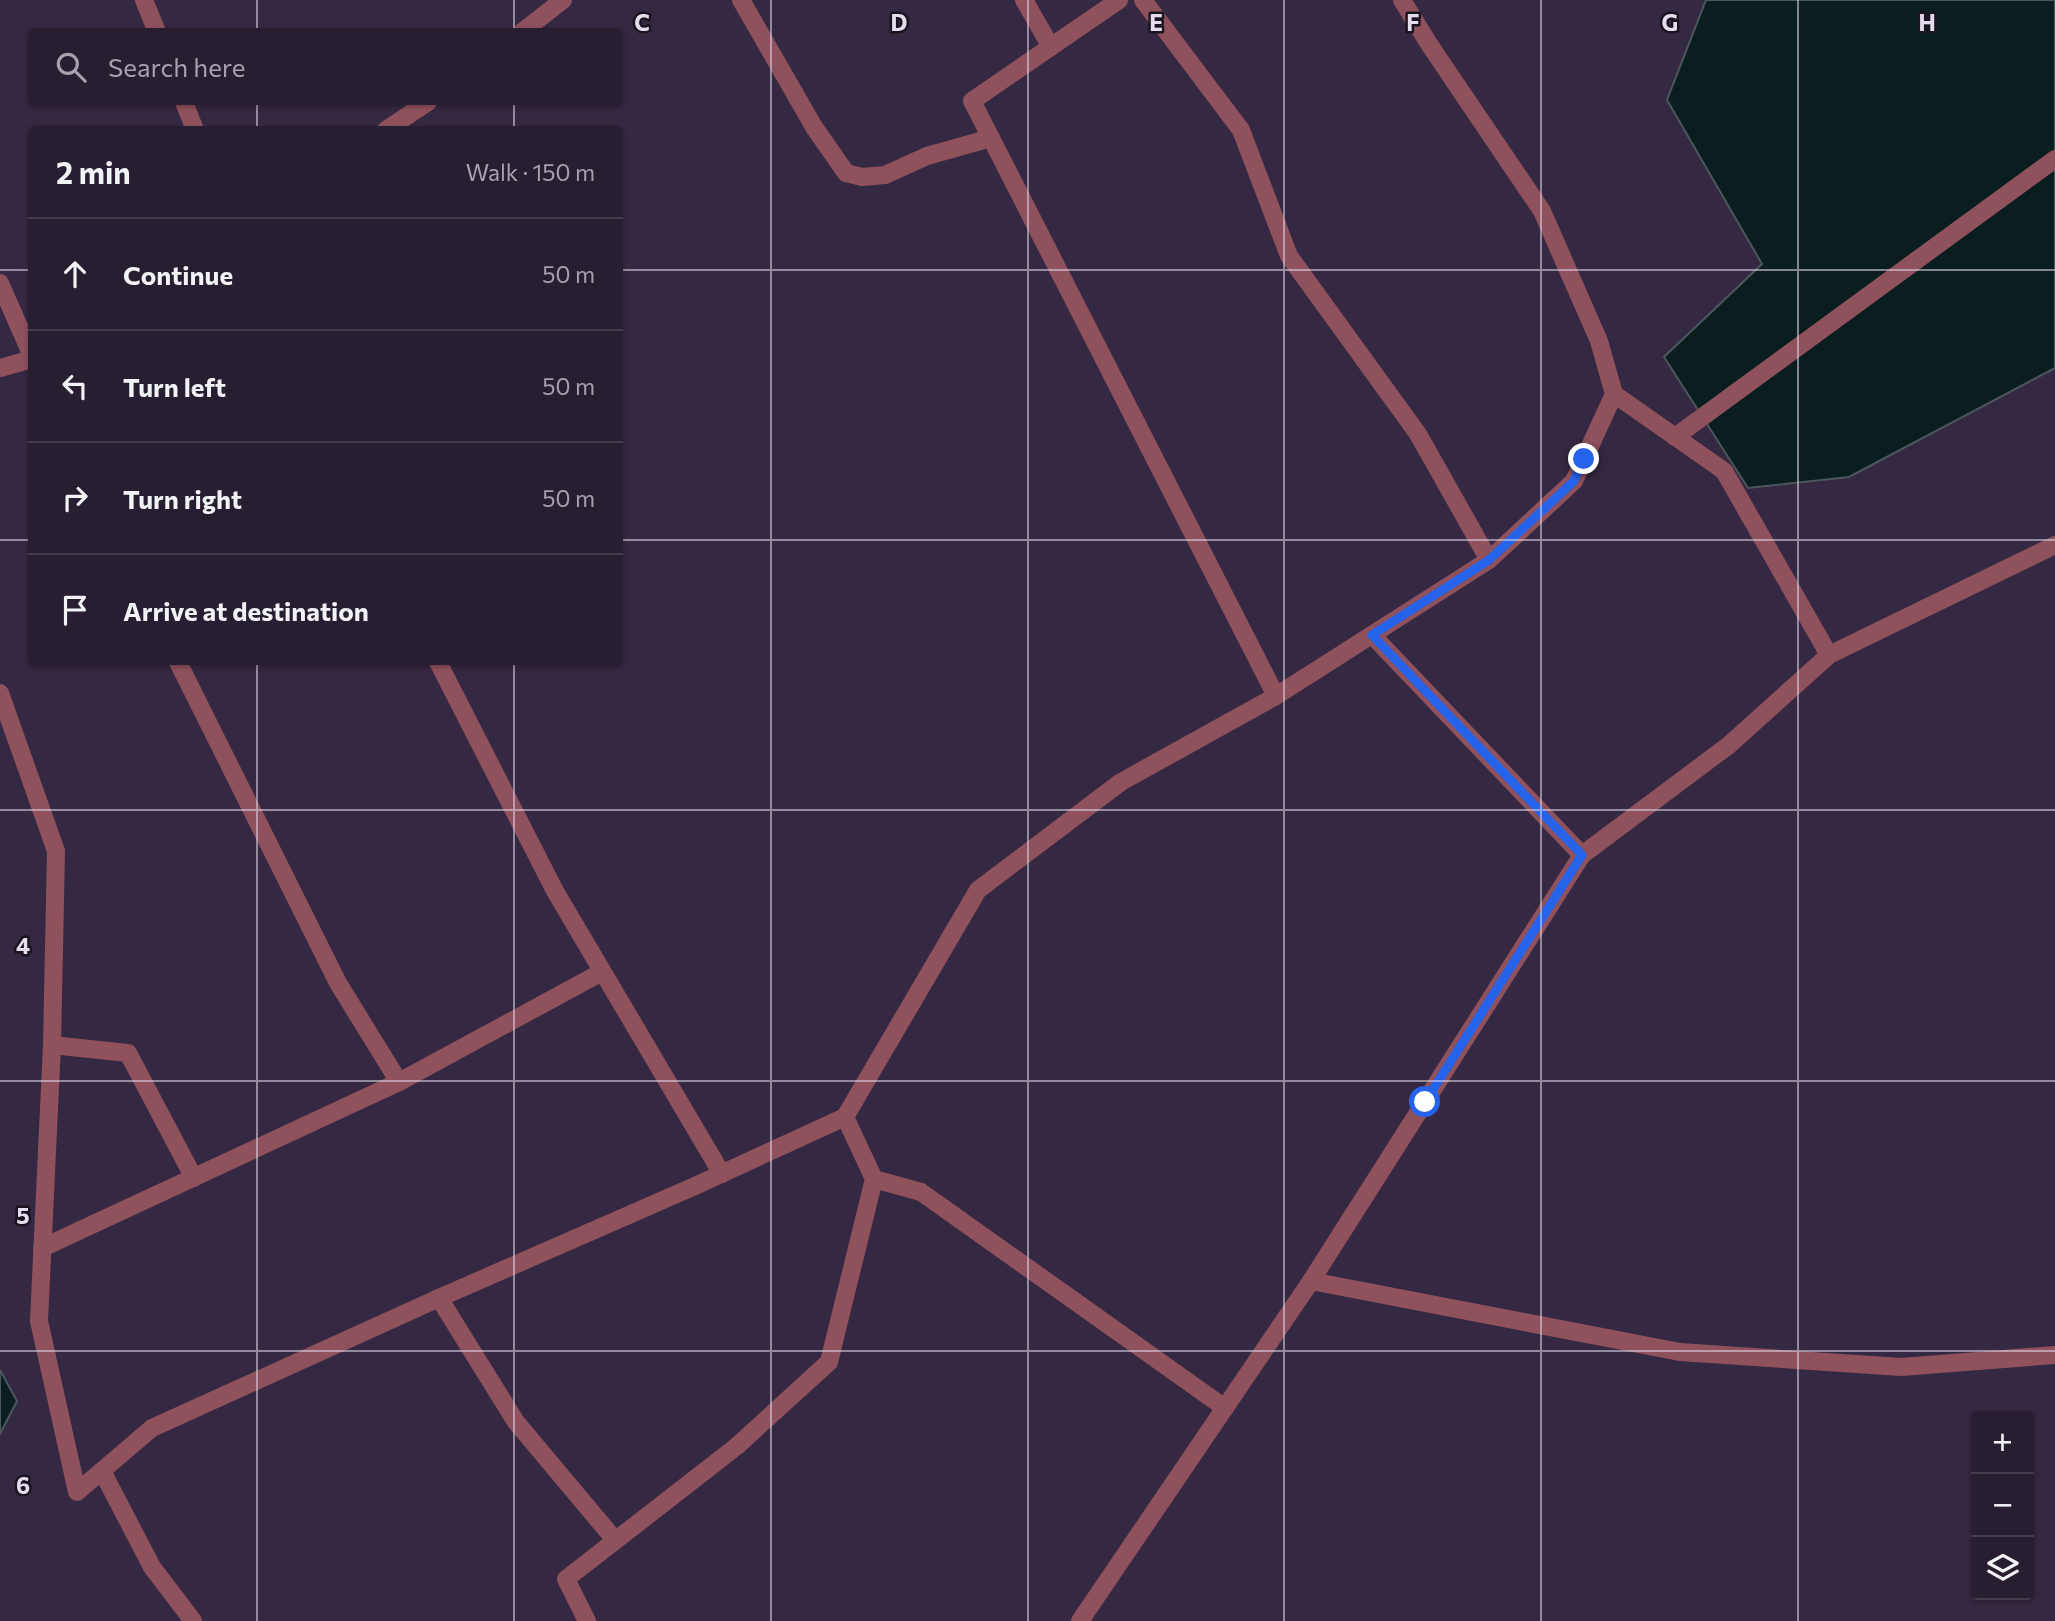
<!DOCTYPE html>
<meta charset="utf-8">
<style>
body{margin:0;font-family:Commissioner,sans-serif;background:#342b3e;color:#f1f3f6}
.controls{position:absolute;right:21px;bottom:21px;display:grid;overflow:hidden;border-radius:7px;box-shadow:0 2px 5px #0004}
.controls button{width:63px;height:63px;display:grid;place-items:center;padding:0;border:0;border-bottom:2px solid #443c4d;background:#281e32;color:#f1f3f6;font:35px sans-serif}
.stop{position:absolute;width:21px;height:21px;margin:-16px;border:5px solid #2563eb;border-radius:50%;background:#fff}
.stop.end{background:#2563eb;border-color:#fff;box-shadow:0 2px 7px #0008}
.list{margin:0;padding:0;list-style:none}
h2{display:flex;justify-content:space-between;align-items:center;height:91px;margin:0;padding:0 28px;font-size:30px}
h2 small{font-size:23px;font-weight:400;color:#a5a2ac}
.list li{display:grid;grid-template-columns:46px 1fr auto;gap:21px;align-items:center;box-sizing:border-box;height:112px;padding:0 28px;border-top:2px solid #443c4d}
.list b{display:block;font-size:26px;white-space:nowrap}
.list em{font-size:23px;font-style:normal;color:#a5a2ac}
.icon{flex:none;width:38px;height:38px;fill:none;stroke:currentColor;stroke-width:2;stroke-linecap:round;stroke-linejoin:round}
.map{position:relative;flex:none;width:2055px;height:1621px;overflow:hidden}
.search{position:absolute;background:#281e32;box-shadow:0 2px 5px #0004;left:28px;top:28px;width:595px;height:77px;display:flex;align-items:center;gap:18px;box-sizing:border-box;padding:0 24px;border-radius:7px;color:#a5a2ac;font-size:26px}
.panel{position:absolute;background:#281e32;box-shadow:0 2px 5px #0004;left:28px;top:126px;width:595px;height:539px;border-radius:7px}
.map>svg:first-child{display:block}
.water{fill:#0b1e1f;stroke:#4c575d;stroke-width:2}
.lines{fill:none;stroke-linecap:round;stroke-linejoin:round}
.minor{stroke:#8f515c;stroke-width:18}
.route{stroke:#2563eb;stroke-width:9}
.grid{fill:none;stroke:#e4dded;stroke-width:2;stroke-opacity:0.55}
.grid-label{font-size:23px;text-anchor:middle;font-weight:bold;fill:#e4dded;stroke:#1a141f;stroke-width:5;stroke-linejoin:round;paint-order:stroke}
</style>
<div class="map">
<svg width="2055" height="1621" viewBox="0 0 2055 1621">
<rect width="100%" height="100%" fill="#352842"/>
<g class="water">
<path d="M1706 0H2055V368L1849 477 1748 488 1664 357 1762 264 1667 100Z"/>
<path d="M0 1370 17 1401 0 1434Z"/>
</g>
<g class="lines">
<g class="minor">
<path d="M144 0 157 32"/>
<path d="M741 0 814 127 846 173 862 177 885 175 927 156 991 138"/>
<path d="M1024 0 1051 47"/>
<path d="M1119 0 972 101 1276 696"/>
<path d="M1143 0 1241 130 1289 256 1418 434 1489 560"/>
<path d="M522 32 563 0"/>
<path d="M184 102 195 130"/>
<path d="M386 130 428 102"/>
<path d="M0 283 32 356"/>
<path d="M0 368 32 359"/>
<path d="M1614 394 1724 471 1829 655"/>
<path d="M1675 437 2055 159"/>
<path d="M178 662 338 983 399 1082"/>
<path d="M438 662 555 891 722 1174"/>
<path d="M0 693 56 851 52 1045 39 1321 77 1492 152 1428 439 1298 695 1186 845 1117"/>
<path d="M1582 855 1729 745 1829 655 2055 545"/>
<path d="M52 1045 128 1053 194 1178"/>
<path d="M874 1179 921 1192 1225 1408"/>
<path d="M42 1248 399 1082 602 972"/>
<path d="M1311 1281 1680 1352 1901 1367 2055 1355"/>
<path d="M439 1298 516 1422 615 1540"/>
<path d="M102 1471 152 1567 193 1621"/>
<path d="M587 1621 566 1579 737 1446 829 1362 874 1179 845 1117 978 890 1121 782 1276 696 1489 560 1574 481 1614 394 1599 341 1542 211 1429 44 1402 0"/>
<path d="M1080 1621 1311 1281 1582 855 1372 635"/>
</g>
</g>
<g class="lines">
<path class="route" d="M1425 1102 1582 855 1372 635 1489 560 1574 481 1584 459"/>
</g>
<path class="grid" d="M257 0V32M514 0V32M771 0V1621M1028 0V1621M1284 0V1621M1541 0V1621M1798 0V1621M257 102V130M514 102V130M0 270H32M620 270H2055M0 540H32M620 540H2055M257 662V1621M514 662V1621M0 810H2055M0 1081H2055M0 1351H2055"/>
<g class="grid-label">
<text x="642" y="31">C</text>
<text x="899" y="31">D</text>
<text x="1156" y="31">E</text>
<text x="1413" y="31">F</text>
<text x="1670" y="31">G</text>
<text x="1927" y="31">H</text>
<text x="23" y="954">4</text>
<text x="23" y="1224">5</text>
<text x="23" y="1494">6</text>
</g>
</svg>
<div class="controls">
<button>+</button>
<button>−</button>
<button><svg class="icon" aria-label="layers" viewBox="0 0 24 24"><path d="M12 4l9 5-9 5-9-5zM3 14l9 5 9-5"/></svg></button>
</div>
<div class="stop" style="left:1425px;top:1102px"></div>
<div class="stop end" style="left:1584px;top:459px"></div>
<div class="search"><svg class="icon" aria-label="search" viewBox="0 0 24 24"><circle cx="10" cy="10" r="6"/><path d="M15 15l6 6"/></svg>Search here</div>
<section class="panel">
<h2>2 min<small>Walk · 150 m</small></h2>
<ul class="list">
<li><svg class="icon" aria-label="ahead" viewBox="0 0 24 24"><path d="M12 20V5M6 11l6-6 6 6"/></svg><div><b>Continue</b></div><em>50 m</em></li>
<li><svg class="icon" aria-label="left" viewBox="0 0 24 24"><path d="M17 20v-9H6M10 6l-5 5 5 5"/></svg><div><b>Turn left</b></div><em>50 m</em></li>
<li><svg class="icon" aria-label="right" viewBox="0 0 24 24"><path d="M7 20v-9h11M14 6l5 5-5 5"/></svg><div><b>Turn right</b></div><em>50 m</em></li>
<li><svg class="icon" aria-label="arrive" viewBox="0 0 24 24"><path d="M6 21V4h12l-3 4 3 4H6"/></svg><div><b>Arrive at destination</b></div></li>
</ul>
</section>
</div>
